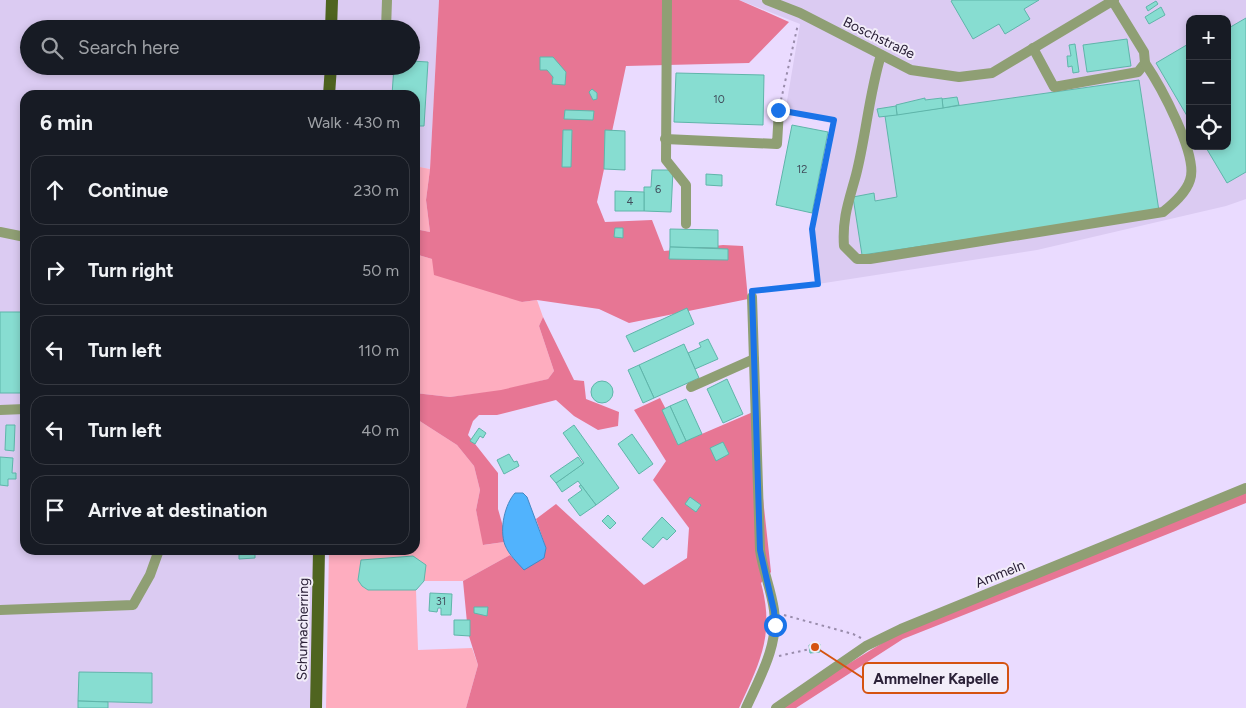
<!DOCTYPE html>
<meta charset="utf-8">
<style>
body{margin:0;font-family:Figtree,sans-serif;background:#20242c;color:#f1f3f6}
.controls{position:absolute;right:15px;top:15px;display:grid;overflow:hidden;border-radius:10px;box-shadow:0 2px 8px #0003}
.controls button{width:45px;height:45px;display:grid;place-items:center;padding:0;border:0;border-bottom:1px solid #363941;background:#171b24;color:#f1f3f6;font:25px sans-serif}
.stop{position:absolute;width:15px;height:15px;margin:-11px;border:4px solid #1a73e8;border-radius:50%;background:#fff}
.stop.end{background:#1a73e8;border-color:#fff;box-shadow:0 1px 5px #0008}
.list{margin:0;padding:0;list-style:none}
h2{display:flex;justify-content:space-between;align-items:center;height:65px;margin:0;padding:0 20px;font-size:21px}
h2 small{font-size:16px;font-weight:400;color:#9ea1a6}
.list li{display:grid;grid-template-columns:32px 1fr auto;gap:15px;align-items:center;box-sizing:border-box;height:70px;margin:0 10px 10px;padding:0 10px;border:1px solid #363941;border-radius:15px}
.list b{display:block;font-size:19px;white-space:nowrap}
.list em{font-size:16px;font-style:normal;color:#9ea1a6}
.icon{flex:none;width:28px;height:28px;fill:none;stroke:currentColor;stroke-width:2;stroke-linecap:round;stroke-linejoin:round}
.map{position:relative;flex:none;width:1246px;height:708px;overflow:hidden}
.search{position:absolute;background:#171b24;box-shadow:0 2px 8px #0003;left:20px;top:20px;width:400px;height:55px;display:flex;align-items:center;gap:12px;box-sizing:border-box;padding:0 18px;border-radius:28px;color:#9ea1a6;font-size:19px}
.panel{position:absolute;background:#171b24;box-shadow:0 2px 8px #0003;left:20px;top:90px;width:400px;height:465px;border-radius:15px}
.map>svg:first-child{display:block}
.built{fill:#dbcbf2;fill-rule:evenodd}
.green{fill:#feadbf}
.forest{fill:#e77694}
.water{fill:#51b3fd;stroke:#4687c2}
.building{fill:#87ddd1;stroke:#5fb5aa}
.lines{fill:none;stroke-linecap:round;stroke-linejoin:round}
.path{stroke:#998cab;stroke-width:2;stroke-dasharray:2.5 4;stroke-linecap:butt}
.minor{stroke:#8f9f74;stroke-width:10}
.major{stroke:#4f6420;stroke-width:12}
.route{stroke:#1a73e8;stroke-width:6}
.labels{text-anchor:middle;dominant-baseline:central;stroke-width:4;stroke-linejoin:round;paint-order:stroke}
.number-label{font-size:11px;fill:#42505e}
.street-label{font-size:14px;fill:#2b2138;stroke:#f2edf9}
.leader{fill:none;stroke:#d55310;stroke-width:2}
.callout-dot{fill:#d55310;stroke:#f2edf9;stroke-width:2}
.callout{fill:#f2edf9;stroke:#d55310;stroke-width:2}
.callout-label{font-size:15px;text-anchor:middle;font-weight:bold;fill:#2b2138}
</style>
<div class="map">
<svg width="1246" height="708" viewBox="0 0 1246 708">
<rect width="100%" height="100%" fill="#eadbff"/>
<g class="built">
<path d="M0 0H439L430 169 415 166V95H25V550H324L320 708H0ZM29 29H411V66H29Z"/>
<path d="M739 0H1246V199L1226 206 1037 250 818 284 812 229 835 124 785 113 800 24ZM1190 19H1227V146H1190Z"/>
</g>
<g class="green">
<path d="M415 166 430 169 426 200 430 232 415 229Z"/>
<path d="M415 254 432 259 522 302 537 300 543 317 539 326 554 371 548 379 501 391 450 397 415 393Z"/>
<path d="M415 418 457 445 474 466 480 490 476 510 484 545 504 542 510 555 463 581H424L413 556 362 560 358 580 362 586 368 590H416L418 650 472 648 478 665 466 708H326L329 550H415Z"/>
</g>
<g class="forest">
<path d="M439 0H739L789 22 749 63 626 66 597 202 605 222 652 220 664 251 723 245 743 246 748 299 629 323 599 309 537 300 522 302 434 275 432 259 415 254V229L430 232 426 200 430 169Z"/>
<path d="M543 317 574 380 584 381 586 399 619 412 618 426 598 430 574 416 556 400 497 415H479L473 421 468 435 498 473V509L504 530V542L483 545 476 510 480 490 474 466 457 445 415 418V393L450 397 501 390 548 379 554 371 539 326Z"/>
<path d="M660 398 683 442 760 409 762 489 771 572 761 583C775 634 760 662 739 708H466L478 665 468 633 463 581 510 555 524 569 546 548 536 519 556 504 644 585 687 558 689 528 653 480 666 461 634 410Z"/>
<path d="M1246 490V503L903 639 796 708H781L817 683 902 631Z"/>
</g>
<path class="water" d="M515 493H523L527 497 546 548 544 558 524 570C517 562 509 555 505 545 499 529 505 504 515 493Z"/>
<g class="building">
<path d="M953 0H1039L1024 9 1030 19 1005 34 999 24 973 39 951 1Z"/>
<path d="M1156 1 1158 4 1148 11 1146 7Z"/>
<path d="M1161 7 1165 15 1149 24 1145 17Z"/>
<path d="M1246 18V172L1227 183 1205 146H1227V29Z"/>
<path d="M1127 39 1131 66 1087 72 1083 45Z"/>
<path d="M1190 43V121L1156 63Z"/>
<path d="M1075 44 1079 72 1073 73 1072 66 1068 67 1067 56H1071L1069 45Z"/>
<path d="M540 57H553L566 72 565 85 552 84 553 77 547 70H540Z"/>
<path d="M411 61 428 62 424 126H415V95H392L394 66H411Z"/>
<path d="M676 73 764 75 763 125 674 122Z"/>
<path d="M1139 80 1159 211 862 255 853 197 874 193 875 201 897 197 885 116Z"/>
<path d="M592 89 597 93V99L593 100 589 92Z"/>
<path d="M957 97 959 105 943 108 942 99Z"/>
<path d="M925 98V100L942 98 943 108 897 115 896 105Z"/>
<path d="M896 106 897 115 879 117 877 109Z"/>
<path d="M565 110 594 111 593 120 564 119Z"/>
<path d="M792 125 828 132 812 213 776 205Z"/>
<path d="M563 130H572L571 167H562Z"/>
<path d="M605 130 625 131V170L604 169Z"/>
<path d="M652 170H673L671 212 644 211V187H651Z"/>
<path d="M706 174 722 175V186L706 185Z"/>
<path d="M615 191 644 192V211H615Z"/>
<path d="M615 228H623V238L614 237Z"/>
<path d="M670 229 718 230V248L670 247Z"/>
<path d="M670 247 728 249V260L669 259Z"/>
<path d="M687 308 694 324 634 352 626 336Z"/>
<rect x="0" y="312" width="25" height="81"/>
<path d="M708 339 718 359 695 369 688 353 701 347 699 343Z"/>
<path d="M684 344 699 378 654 398 639 365Z"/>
<path d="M639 365 654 398 643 403 628 370Z"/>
<path d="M727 379 743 414 723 423 707 389Z"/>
<circle cx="602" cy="392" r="11"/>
<path d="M686 399 702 434 686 441 670 406Z"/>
<path d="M670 406 686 441 678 445 662 410Z"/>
<path d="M6 425H15L14 451 5 450Z"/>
<path d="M574 425 619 488 596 505 578 481 562 492 556 483 584 463 563 433Z"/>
<path d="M479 428 486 433 483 438 480 436 475 444 470 441Z"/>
<path d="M632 434 653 464 639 474 618 444Z"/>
<path d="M723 442 729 454 716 461 710 448Z"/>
<path d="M509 454 514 462 517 461 519 466 504 474 497 460Z"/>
<path d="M0 457 13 458 12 473H16V479H8V486L0 485Z"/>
<path d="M578 457 583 464 556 483 550 476Z"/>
<path d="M581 485 596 505 580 516 568 500 582 490 579 486Z"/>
<path d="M690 497 701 505 696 512 685 504Z"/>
<path d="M608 515 616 523 610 529 602 521Z"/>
<path d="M662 517 676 531 667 540 663 537 653 548 642 539Z"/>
<path d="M239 550H255V558L239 559Z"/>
<path d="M413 556 426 565 424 581 416 590H368L362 586 358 580 361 560Z"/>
<path d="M430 593 452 594 451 615H441V608H438L437 612 429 611Z"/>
<path d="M474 607H488L487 616 474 613Z"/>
<path d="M454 620H470V636L454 635Z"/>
<path d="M814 644H820V652L810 653 809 645Z"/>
<path d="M79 672 152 673V703L78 701Z"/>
<path d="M78 701 108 702V708H78Z"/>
</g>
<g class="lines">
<g class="path">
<path d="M781 100 798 24"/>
<path d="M759 290 818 284 812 229 834 119 788 111"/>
<path d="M784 615 853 634 861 638"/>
<path d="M779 656 810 649"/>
</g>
<g class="minor">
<path d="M667 0 666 160 686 185V224"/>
<path d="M767 0 800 13 911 70 959 77 992 73 1114 0"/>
<path d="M386 29 387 0"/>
<path d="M1033 48 1054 87 1138 72 1145 63 1144 52 1112 0"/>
<path d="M881 55C869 94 866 136 856 175 849 201 842 218 844 246L857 259H870L1163 212C1173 204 1186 193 1190 180 1199 156 1160 85 1145 63"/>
<path d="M665 139 777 144 779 110"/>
<path d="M0 232 25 237"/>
<path d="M691 387 754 359"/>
<path d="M0 410 25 409"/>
<path d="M0 610 133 605 150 575 159 550"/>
<path d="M746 708C760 677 779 645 774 610 771 589 763 571 760 550L752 297"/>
<path d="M776 708 866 646 901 629 1246 488"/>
</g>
<g class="major">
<path d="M331 29 332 0"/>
<path d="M329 95 331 66"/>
<path d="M316 708 319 550"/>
</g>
</g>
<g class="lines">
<path class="route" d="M775 625 774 611 760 550 752 291 818 284 812 229 834 120 778 110"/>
</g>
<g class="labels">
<g class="number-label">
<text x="719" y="99">10</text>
<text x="802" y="169">12</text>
<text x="658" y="189">6</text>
<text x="630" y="201">4</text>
<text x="441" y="601">31</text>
</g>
<g class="street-label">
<text transform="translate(879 38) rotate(26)">Boschstraße</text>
<text transform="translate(1000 574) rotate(-22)">Ammeln</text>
<text transform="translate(303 629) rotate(-89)">Schumacherring</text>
</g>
</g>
<path class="leader" d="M815 647L863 678"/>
<circle class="callout-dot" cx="815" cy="647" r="5"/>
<rect class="callout" x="863" y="663" width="145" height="30" rx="5"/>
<g class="callout-label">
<text x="936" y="684">Ammelner Kapelle</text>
</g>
</svg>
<div class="controls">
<button>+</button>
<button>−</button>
<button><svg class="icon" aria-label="locate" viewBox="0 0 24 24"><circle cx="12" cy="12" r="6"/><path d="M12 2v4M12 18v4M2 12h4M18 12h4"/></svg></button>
</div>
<div class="stop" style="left:775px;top:625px"></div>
<div class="stop end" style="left:778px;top:110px"></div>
<div class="search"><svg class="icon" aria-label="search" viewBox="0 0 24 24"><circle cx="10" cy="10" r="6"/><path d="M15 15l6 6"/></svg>Search here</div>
<section class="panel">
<h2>6 min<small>Walk · 430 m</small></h2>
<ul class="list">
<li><svg class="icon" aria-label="ahead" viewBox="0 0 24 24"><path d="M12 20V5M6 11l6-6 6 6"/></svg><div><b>Continue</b></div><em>230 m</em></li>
<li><svg class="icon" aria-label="right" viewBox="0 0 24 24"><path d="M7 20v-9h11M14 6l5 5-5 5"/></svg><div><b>Turn right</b></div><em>50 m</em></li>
<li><svg class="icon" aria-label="left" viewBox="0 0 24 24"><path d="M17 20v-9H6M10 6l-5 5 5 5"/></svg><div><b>Turn left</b></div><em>110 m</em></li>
<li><svg class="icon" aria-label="left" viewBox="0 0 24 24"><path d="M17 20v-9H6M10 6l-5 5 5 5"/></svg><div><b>Turn left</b></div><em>40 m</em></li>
<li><svg class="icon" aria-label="arrive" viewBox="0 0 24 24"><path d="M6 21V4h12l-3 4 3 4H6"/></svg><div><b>Arrive at destination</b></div></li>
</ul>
</section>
</div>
